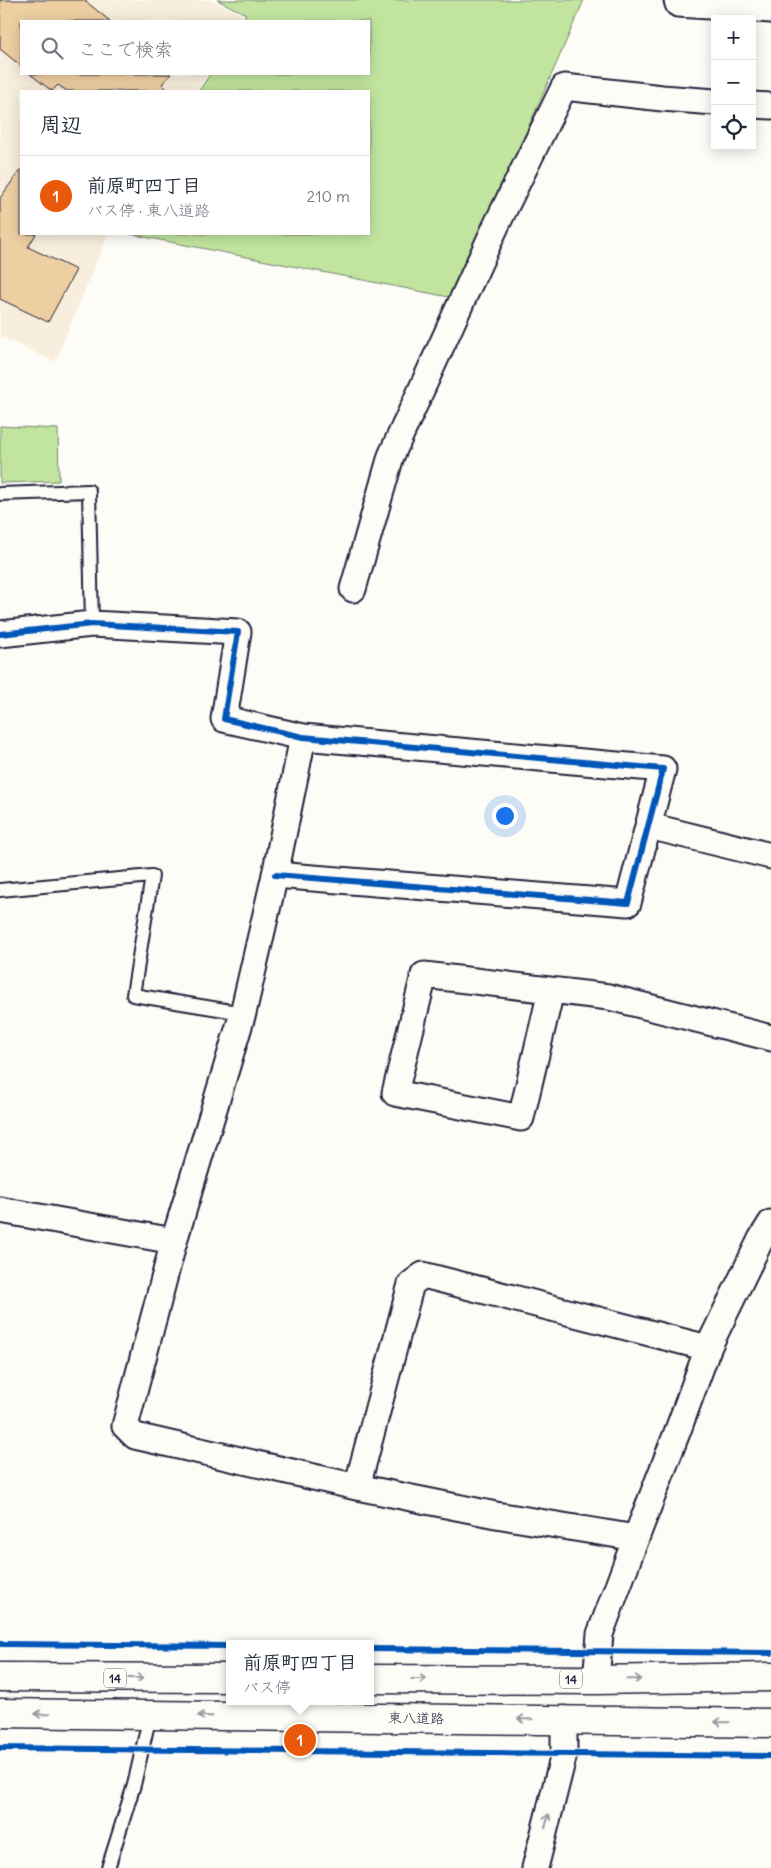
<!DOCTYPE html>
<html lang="ja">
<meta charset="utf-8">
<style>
body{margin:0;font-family:Delius,"Klee One",sans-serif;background:#f2f2f3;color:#1f2937}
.controls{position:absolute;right:15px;top:15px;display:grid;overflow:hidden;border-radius:0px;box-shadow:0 2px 12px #0003}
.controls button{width:45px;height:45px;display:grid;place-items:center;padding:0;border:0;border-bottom:1px solid #e0e1e3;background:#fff;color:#1f2937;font:25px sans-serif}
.you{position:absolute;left:504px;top:815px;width:18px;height:18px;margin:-12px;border:4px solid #fff;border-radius:50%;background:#1a73e8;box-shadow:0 0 0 8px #1a73e833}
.badge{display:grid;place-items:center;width:32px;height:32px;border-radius:50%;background:#ea580c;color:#fff;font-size:16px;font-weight:700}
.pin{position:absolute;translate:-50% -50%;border:2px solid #fff;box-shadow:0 1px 5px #0006}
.popup{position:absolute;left:226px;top:1640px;width:148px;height:65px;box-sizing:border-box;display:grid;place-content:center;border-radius:0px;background:#fff;filter:drop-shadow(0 1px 4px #0005);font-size:16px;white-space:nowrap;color:#747a83}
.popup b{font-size:19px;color:#1f2937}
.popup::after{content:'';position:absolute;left:50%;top:100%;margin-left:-10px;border:10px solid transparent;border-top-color:#fff}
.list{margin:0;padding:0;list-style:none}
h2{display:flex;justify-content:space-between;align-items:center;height:65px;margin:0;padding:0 20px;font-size:21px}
h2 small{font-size:16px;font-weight:400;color:#747a83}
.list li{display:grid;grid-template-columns:32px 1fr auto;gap:15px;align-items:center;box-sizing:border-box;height:80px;padding:0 20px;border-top:1px solid #e0e1e3}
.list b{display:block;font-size:19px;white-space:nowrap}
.list p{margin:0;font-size:16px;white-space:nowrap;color:#747a83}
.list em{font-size:16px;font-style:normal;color:#747a83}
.icon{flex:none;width:28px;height:28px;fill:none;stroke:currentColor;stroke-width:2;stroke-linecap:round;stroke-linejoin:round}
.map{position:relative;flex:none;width:771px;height:1868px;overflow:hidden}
.search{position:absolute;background:#fff;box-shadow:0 2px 12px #0003;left:20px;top:20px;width:350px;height:55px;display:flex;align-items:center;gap:12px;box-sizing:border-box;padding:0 18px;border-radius:0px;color:#747a83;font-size:19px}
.panel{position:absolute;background:#fff;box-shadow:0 2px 12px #0003;left:20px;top:90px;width:350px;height:145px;border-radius:0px}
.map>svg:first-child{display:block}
.built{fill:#f8eedd}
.green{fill:#c1e59e;stroke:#72846c}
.building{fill:#eecfa1;stroke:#22223b}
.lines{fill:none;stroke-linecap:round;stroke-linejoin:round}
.lane-casing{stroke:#22223b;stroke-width:16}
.street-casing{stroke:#22223b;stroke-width:29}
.primary-casing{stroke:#22223b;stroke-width:31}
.lane{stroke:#fdfcf7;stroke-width:12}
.street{stroke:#fdfcf7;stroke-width:25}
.primary{stroke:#fdfcf7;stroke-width:28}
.cycleway-casing{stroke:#fdfcf7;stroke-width:9}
.cycleway{stroke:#0057b8;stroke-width:6}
.oneway{stroke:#9a9aa2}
.labels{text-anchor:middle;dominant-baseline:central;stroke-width:4;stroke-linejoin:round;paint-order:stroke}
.shield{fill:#fdfcf7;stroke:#646373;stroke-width:1}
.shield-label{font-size:12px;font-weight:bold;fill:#22223b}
.street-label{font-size:14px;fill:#22223b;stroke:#fdfcf7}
</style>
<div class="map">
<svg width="771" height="1868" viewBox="0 0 771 1868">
<rect width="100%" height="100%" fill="#fdfcf7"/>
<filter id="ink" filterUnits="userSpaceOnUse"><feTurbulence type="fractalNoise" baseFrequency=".02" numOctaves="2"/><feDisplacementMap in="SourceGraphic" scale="10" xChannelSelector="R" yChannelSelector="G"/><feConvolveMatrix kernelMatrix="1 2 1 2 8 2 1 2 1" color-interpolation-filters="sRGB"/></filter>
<g filter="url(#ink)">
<path class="built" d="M0 0H211L243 15 239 21H21V74H207L196 91H21V234H108L55 362 0 336Z"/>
<g class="green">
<path d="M217 0H584L454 298 130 234H369V91H199L210 74H369V21H242L246 14Z"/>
<path d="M0 426 58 429 59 481 0 483Z"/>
</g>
<g class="building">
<path d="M0 0H84L110 21H21V66L0 49Z"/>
<path d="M30 74H171L162 84 169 91H67L58 85 52 91Z"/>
<path d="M21 169V234H36L28 247 76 270 48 322 0 299V198Z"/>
</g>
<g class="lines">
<defs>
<g id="lane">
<path d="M0 494 89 491 92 624"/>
<path d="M0 890 152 876 133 995 243 1013"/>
<path d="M108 1868 134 1785 150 1715"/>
</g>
<g id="street">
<path d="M677 0 678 4 771 10"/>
<path d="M752 105 771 106"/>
<path d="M353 589 391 456 496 226 564 87 662 98 715 102"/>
<path d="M0 634 92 624 238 632 224 719 303 737 663 769 628 903 275 875"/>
<path d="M303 737 275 875 243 1013 174 1241 125 1426 135 1436 357 1487 496 1515 636 1538"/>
<path d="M649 826 771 856"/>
<path d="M551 991 521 1118 395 1093 424 975 609 997 771 1038"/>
<path d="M0 1210 174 1241"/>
<path d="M357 1487 411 1284 423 1275 708 1348"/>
<path d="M596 1680 600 1634 636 1538 678 1430 708 1348 761 1239 771 1223"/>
<path d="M535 1868 564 1754V1719"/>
</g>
<g id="primary">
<path d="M0 1677 230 1678"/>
<path d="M370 1679 596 1680 771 1677"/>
<path d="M0 1713 771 1723"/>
</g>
</defs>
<use href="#lane" class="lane-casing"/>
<use href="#street" class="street-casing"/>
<use href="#primary" class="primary-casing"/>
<use href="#lane" class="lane"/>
<use href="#street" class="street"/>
<use href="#primary" class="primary"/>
<defs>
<g id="cycleway">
<path d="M0 634 92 624 238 632 224 719 303 737 663 769 628 903 275 875"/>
<path d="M0 1644 230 1646"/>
<path d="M370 1649 771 1653"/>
<path d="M0 1748 771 1756"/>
</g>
</defs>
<use href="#cycleway" class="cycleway-casing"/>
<use href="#cycleway" class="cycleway"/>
</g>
<defs><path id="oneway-shaft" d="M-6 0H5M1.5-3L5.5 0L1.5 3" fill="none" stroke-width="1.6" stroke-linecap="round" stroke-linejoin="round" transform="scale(1.25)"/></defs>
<g class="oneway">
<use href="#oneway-shaft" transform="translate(136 1678)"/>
<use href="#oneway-shaft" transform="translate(419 1679)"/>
<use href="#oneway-shaft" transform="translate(634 1679) rotate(-1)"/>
<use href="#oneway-shaft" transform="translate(42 1714) rotate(-179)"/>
<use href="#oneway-shaft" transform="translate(205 1716) rotate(-179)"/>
<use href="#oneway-shaft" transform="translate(525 1719) rotate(-179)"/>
<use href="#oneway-shaft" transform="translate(722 1722) rotate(-179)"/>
<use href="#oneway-shaft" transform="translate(547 1821) rotate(-75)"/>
</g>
</g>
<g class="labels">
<g class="shield">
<rect x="104" y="1668.5" width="22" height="19" rx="4"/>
<rect x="560" y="1669.5" width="22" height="19" rx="4"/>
</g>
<g class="shield-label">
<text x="115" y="1678">14</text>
<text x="571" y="1679">14</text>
</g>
<g class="street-label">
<text transform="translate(416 1718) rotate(1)">東八道路</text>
</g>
</g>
</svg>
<div class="controls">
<button>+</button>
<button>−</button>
<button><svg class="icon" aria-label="locate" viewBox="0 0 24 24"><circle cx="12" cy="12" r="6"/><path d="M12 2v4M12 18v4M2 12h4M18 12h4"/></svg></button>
</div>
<div class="you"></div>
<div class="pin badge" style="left:300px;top:1740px">1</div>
<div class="popup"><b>前原町四丁目</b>バス停</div>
<div class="search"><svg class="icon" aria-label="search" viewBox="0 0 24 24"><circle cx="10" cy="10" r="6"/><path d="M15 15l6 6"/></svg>ここで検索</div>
<section class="panel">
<h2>周辺<small></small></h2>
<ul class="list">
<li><span class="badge">1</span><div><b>前原町四丁目</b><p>バス停 · 東八道路</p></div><em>210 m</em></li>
</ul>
</section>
</div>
